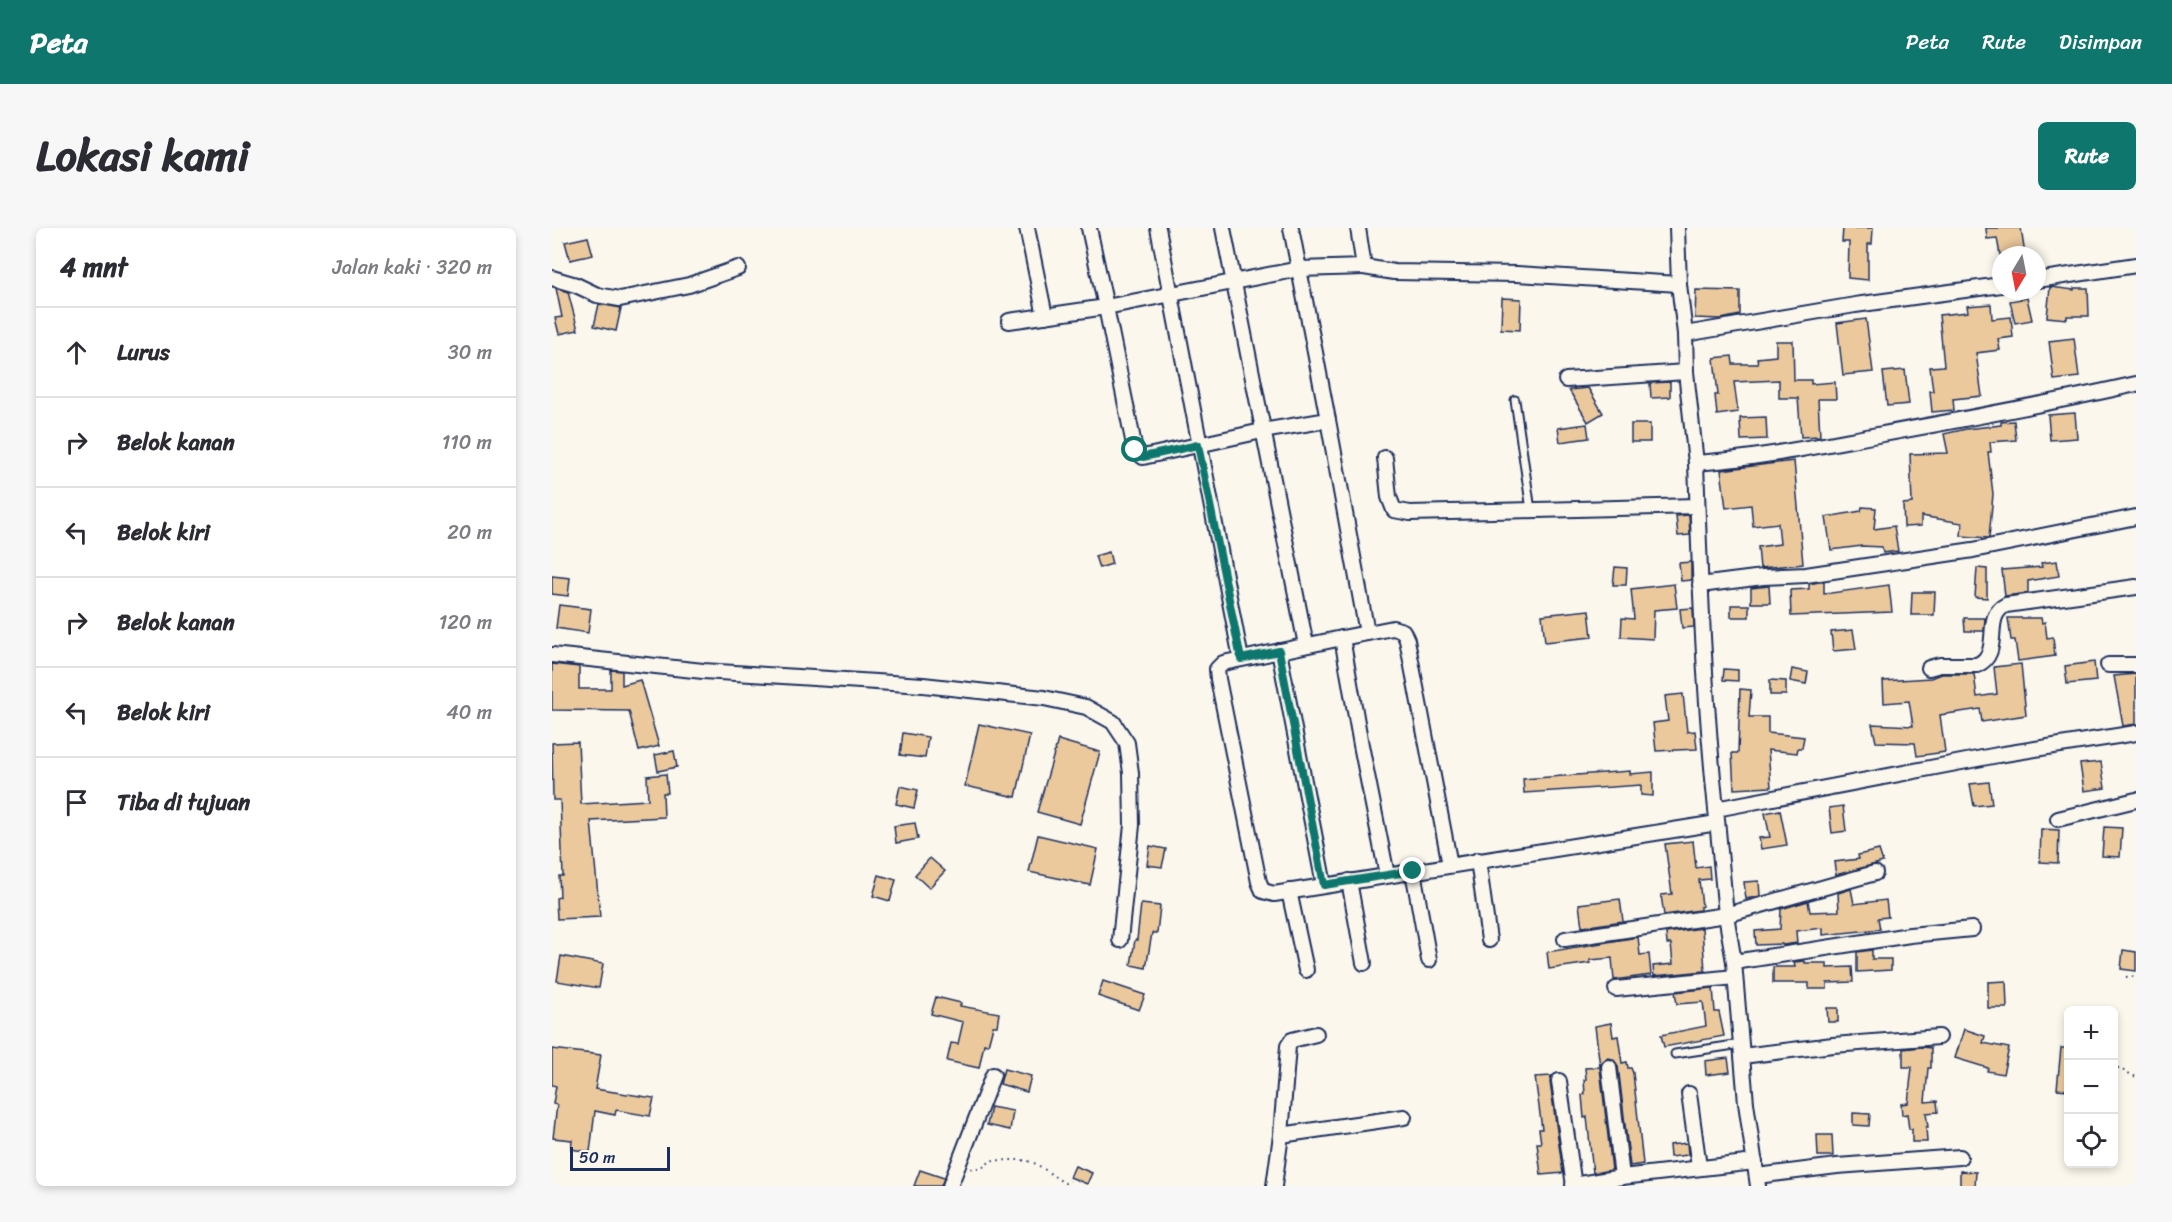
<!DOCTYPE html>
<html lang="id">
<meta charset="utf-8">
<style>
body{margin:0;font-family:Sriracha,sans-serif;background:#f7f7f7;color:#2b2b33}
.controls{position:absolute;right:18px;bottom:18px;display:grid;overflow:hidden;border-radius:9px;box-shadow:0 3px 9px #0003}
.controls button{width:54px;height:54px;display:grid;place-items:center;padding:0;border:0;border-bottom:2px solid #e1e1e2;background:#fff;color:#2b2b33;font:30px sans-serif}
.compass{position:absolute;left:1440px;top:18px;width:54px;height:54px;border-radius:50%;background:#fff;box-shadow:0 3px 9px #0003;rotate:190deg}
.scale{position:absolute;left:18px;bottom:15px;width:100px;box-sizing:border-box;padding-left:6px;border:3px solid #1b2f5e;border-top:0;font-size:16px;line-height:21px;white-space:nowrap;color:#1b2f5e;-webkit-text-stroke:4px #fbf7ec;paint-order:stroke}
.stop{position:absolute;width:18px;height:18px;margin:-14px;border:4px solid #0f766e;border-radius:50%;background:#fff}
.stop.end{background:#0f766e;border-color:#fff;box-shadow:0 2px 6px #0008}
.list{margin:0;padding:0;list-style:none}
h2{display:flex;justify-content:space-between;align-items:center;height:78px;margin:0;padding:0 24px;font-size:26px}
h2 small{font-size:20px;font-weight:400;color:#7c7c81}
.list li{display:grid;grid-template-columns:39px 1fr auto;gap:18px;align-items:center;box-sizing:border-box;height:90px;padding:0 24px;border-top:2px solid #e1e1e2}
.list b{display:block;font-size:22px;white-space:nowrap}
.list em{font-size:20px;font-style:normal;color:#7c7c81}
.icon{flex:none;width:33px;height:33px;fill:none;stroke:currentColor;stroke-width:2;stroke-linecap:round;stroke-linejoin:round}
.map{position:relative;flex:none;width:1584px;height:958px;overflow:hidden;border-radius:9px}
header{display:flex;align-items:center;gap:36px;box-sizing:border-box;height:84px;padding:0 30px;background:#0f766e;color:#fff}
header strong{font-size:28px}
nav{display:flex;gap:33px;margin-inline-start:auto;font-size:21px}
.intro{display:flex;align-items:center;justify-content:space-between;box-sizing:border-box;height:144px;padding:0 36px}
h1{margin:0;font-size:42px}
.button{padding:15px 27px;border-radius:9px;background:#0f766e;color:#fff;font-size:21px;font-weight:700}
main{display:flex;gap:36px;padding:0 36px}
aside{flex:1;background:#fff;border-radius:9px;box-shadow:0 3px 9px #0003}
.map>svg:first-child{display:block}
.building{fill:#ebc99c;stroke:#1b2f5e;stroke-width:1.5}
.lines{fill:none;stroke-linecap:round;stroke-linejoin:round}
.lane-casing{stroke:#1b2f5e;stroke-width:11}
.street-casing{stroke:#1b2f5e;stroke-width:18}
.path{stroke:#1b2f5e;stroke-width:2;stroke-dasharray:1.5 4.5;stroke-linecap:butt}
.lane{stroke:#fbf7ec;stroke-width:7}
.street{stroke:#fbf7ec;stroke-width:14}
.route{stroke:#0f766e;stroke-width:8}
</style>
<header>
<strong>Peta</strong>
<nav><a>Peta</a><a>Rute</a><a>Disimpan</a></nav>
</header>
<div class="intro"><h1>Lokasi kami</h1><a class="button">Rute</a></div>
<main>
<aside>
<h2>4 mnt<small>Jalan kaki · 320 m</small></h2>
<ul class="list">
<li><svg class="icon" aria-label="ahead" viewBox="0 0 24 24"><path d="M12 20V5M6 11l6-6 6 6"/></svg><div><b>Lurus</b></div><em>30 m</em></li>
<li><svg class="icon" aria-label="right" viewBox="0 0 24 24"><path d="M7 20v-9h11M14 6l5 5-5 5"/></svg><div><b>Belok kanan</b></div><em>110 m</em></li>
<li><svg class="icon" aria-label="left" viewBox="0 0 24 24"><path d="M17 20v-9H6M10 6l-5 5 5 5"/></svg><div><b>Belok kiri</b></div><em>20 m</em></li>
<li><svg class="icon" aria-label="right" viewBox="0 0 24 24"><path d="M7 20v-9h11M14 6l5 5-5 5"/></svg><div><b>Belok kanan</b></div><em>120 m</em></li>
<li><svg class="icon" aria-label="left" viewBox="0 0 24 24"><path d="M17 20v-9H6M10 6l-5 5 5 5"/></svg><div><b>Belok kiri</b></div><em>40 m</em></li>
<li><svg class="icon" aria-label="arrive" viewBox="0 0 24 24"><path d="M6 21V4h12l-3 4 3 4H6"/></svg><div><b>Tiba di tujuan</b></div></li>
</ul>
</aside>
<div class="map">
<svg width="1584" height="958" viewBox="0 0 1584 958">
<rect width="100%" height="100%" fill="#fbf7ec"/>
<filter id="ink" filterUnits="userSpaceOnUse"><feTurbulence type="fractalNoise" baseFrequency=".0167" numOctaves="2"/><feDisplacementMap in="SourceGraphic" scale="12" xChannelSelector="R" yChannelSelector="G"/><feConvolveMatrix kernelMatrix="1 2 1 2 8 2 1 2 1" color-interpolation-filters="sRGB"/></filter>
<g filter="url(#ink)">
<g class="building">
<path d="M1291 0H1321L1320 16H1316V52L1296 50 1297 14H1290Z"/>
<path d="M1434 0H1469L1473 27H1448L1445 10 1435 11Z"/>
<path d="M36 9 41 27 18 32 13 14Z"/>
<path d="M1498 59 1522 62V60H1536L1537 88H1515V91L1495 89Z"/>
<path d="M4 60 16 64 26 102 7 106 3 90 10 89Z"/>
<path d="M1144 62 1188 63V87L1169 91 1143 90Z"/>
<path d="M950 70 969 71 968 102 949 101Z"/>
<path d="M1475 70 1480 92 1463 95 1458 73Z"/>
<path d="M47 76 69 80 64 103 42 98Z"/>
<path d="M1439 76 1440 91 1459 89 1461 109 1446 111 1448 122 1424 125 1430 168 1401 171 1402 182 1380 184 1378 163H1381L1378 139 1392 138 1387 87 1416 84 1415 78Z"/>
<path d="M1314 91 1321 144 1291 147 1285 95Z"/>
<path d="M1522 110 1527 149 1502 152 1497 113Z"/>
<path d="M1224 113H1241L1242 152H1259V156L1283 154 1284 171H1266L1268 208 1249 209 1246 170H1227V152L1182 154 1186 184 1165 187 1163 167H1166L1162 130 1180 128 1181 136H1206L1205 130 1224 128Z"/>
<path d="M1353 142 1357 176 1335 178 1331 144Z"/>
<path d="M1118 154V169L1099 170 1098 155Z"/>
<path d="M1036 160 1051 185 1036 194 1017 162Z"/>
<path d="M1523 185 1525 210 1498 212 1496 187Z"/>
<path d="M1214 189 1215 211 1189 212 1188 190Z"/>
<path d="M1462 193 1464 212 1438 214 1439 224H1436L1441 266 1437 310 1409 308 1410 295 1369 288V298L1352 299 1351 276 1360 275 1358 226 1396 225 1392 206 1414 201 1449 197V194Z"/>
<path d="M1035 196 1037 210 1008 214 1006 200Z"/>
<rect x="1079" y="196" width="19" height="18"/>
<path d="M1242 233 1251 336 1208 340 1206 319 1228 316 1226 295 1201 298 1199 277 1174 280 1169 242Z"/>
<path d="M1310 279 1324 280 1322 301 1342 298 1346 323 1331 325 1330 319 1310 318 1279 322 1274 289 1309 283Z"/>
<path d="M1137 287 1138 307 1126 308 1124 288Z"/>
<path d="M557 324 560 336 547 340 543 328Z"/>
<path d="M1505 333 1507 348 1476 353V365L1453 368 1450 342 1490 339 1489 335Z"/>
<path d="M1139 334V352L1129 353 1127 335Z"/>
<path d="M1063 339 1075 340 1074 357H1061Z"/>
<path d="M1425 340 1435 341V370L1423 369Z"/>
<path d="M0 348 18 350 16 368 0 366Z"/>
<path d="M1272 353V366L1337 357 1340 384 1239 388 1238 362 1257 361V356Z"/>
<path d="M1122 356 1125 380 1102 382 1101 411 1069 409 1070 390 1082 391 1079 361Z"/>
<path d="M1217 358 1218 375H1199V360Z"/>
<path d="M1360 364H1383L1382 387H1359Z"/>
<path d="M7 377 39 381 36 405 4 400Z"/>
<rect x="1179" y="377" width="18" height="12"/>
<path d="M1141 380 1142 399 1130 400 1128 381Z"/>
<path d="M1037 382 1040 409 993 414 990 387Z"/>
<path d="M1412 390H1433L1432 403H1413Z"/>
<path d="M1456 390H1489L1490 395 1493 394 1495 410 1501 409 1503 428 1466 433 1463 412H1459Z"/>
<path d="M1301 402 1304 421 1281 423 1279 404Z"/>
<path d="M1542 434 1544 453 1515 456 1513 438Z"/>
<path d="M0 436 27 439V461H59V442L70 443V457L88 452 107 518 87 523 77 483 0 482Z"/>
<path d="M1469 436 1474 487 1430 494 1428 481 1388 487 1393 524 1365 528 1363 515 1324 514 1320 496 1361 498 1357 473 1332 475 1331 453 1379 450 1390 446H1422L1425 469 1445 466 1442 439Z"/>
<path d="M1172 441 1186 442V453L1171 452Z"/>
<path d="M1240 441 1256 444 1254 456 1238 453Z"/>
<path d="M1584 446V496L1571 498 1562 448Z"/>
<path d="M1218 452 1234 453V467H1218Z"/>
<path d="M1188 461 1199 462 1197 489H1216V505L1252 509 1250 520H1246L1245 525 1216 522 1219 559 1182 561 1180 525H1186Z"/>
<path d="M1131 466 1135 504 1143 503 1145 521 1104 523 1101 495 1116 493 1113 468Z"/>
<path d="M427 496 478 507 464 569 413 558Z"/>
<path d="M351 505 376 509 373 530 348 527Z"/>
<path d="M506 512 548 524 528 596 485 584Z"/>
<path d="M26 514 29 576 96 572 95 548 114 546 116 565H111L112 589 39 593 48 689 5 691 4 670 8 669 7 648H11L8 572H1L0 515Z"/>
<path d="M122 523 125 539 106 543 103 527Z"/>
<path d="M1549 534 1553 560 1532 563 1528 536Z"/>
<path d="M1078 543V546L1101 544V568L1089 567V557L972 565 971 551Z"/>
<path d="M1437 554 1440 576 1422 578 1418 556Z"/>
<path d="M348 558 366 562 362 580 344 576Z"/>
<path d="M1291 578 1294 603 1280 605 1277 580Z"/>
<path d="M1228 582 1235 617 1209 621 1207 610 1218 609 1213 585Z"/>
<path d="M363 595 366 611 344 615 342 598Z"/>
<path d="M1552 599 1570 600 1568 629 1550 628Z"/>
<path d="M1489 601 1507 602 1506 635 1488 634Z"/>
<path d="M486 607 546 621 538 657 477 644Z"/>
<path d="M1141 613 1144 640 1157 638 1158 651 1147 652 1150 678 1148 679V682L1112 687 1109 667 1120 666 1113 616Z"/>
<path d="M598 618 614 621 610 639 595 637Z"/>
<path d="M1327 622 1331 634 1284 647 1282 634 1307 631 1306 627Z"/>
<path d="M378 630 393 643 377 660 363 647Z"/>
<path d="M327 647 344 652 338 673 321 668Z"/>
<path d="M1207 653 1208 668 1194 671 1192 654Z"/>
<path d="M1299 661 1302 676 1334 672 1336 689 1326 690 1328 701 1271 707V700L1244 703 1245 715 1231 717 1230 716 1204 717 1203 703 1228 701 1229 681 1256 673 1258 684 1287 683 1286 665Z"/>
<path d="M1068 671 1071 693 1030 699 1027 676Z"/>
<path d="M589 676 608 678 605 705H600L594 740 579 737 583 712H585Z"/>
<path d="M1150 700 1153 743 1102 748 1101 738 1121 736 1119 716H1115L1114 705Z"/>
<path d="M1086 709 1088 727 1097 726 1099 747 1062 752 1060 730 1038 732V735L997 741 995 724Z"/>
<path d="M1320 722V731H1339V742L1305 744V724Z"/>
<path d="M1571 722 1584 724V743L1569 741Z"/>
<path d="M9 728 51 736 47 760 5 753Z"/>
<path d="M1253 733V735H1275V740L1300 739 1301 754 1275 755V761H1257V755H1221V739H1243L1242 734Z"/>
<path d="M551 753 593 767 587 782 546 768Z"/>
<path d="M1454 753 1455 780H1436V754Z"/>
<path d="M1161 760 1163 784H1167L1172 808 1112 819 1109 807 1154 798 1151 774 1125 776 1123 764Z"/>
<path d="M384 769 409 775 408 778 447 785 445 798H441L436 817 432 816 427 840 395 833 399 815 406 816 411 794 379 786Z"/>
<path d="M1275 780H1286V794H1276Z"/>
<path d="M1059 795 1061 809 1066 808 1070 835 1075 834 1076 840H1079L1081 845 1091 936 1078 938 1066 838 1061 831 1055 830 1049 835 1048 840 1060 942 1041 945 1035 889 1032 890 1030 867 1033 866 1032 852 1034 851 1033 840 1048 839 1043 798Z"/>
<path d="M1412 801 1433 808 1431 815 1457 820 1451 846 1435 843 1436 840 1403 830Z"/>
<path d="M1370 819 1379 820V840H1376L1373 874 1385 873 1386 884 1374 885 1376 899H1374L1375 914H1360V901H1357L1355 886 1350 887 1349 876 1356 875 1360 839H1351V821Z"/>
<path d="M1509 820H1516V862L1505 861Z"/>
<path d="M0 821 49 827 43 861 102 870 98 888 64 882 63 887 43 883 38 924 19 921 20 912 1 910 5 877 1 876 4 858 0 857Z"/>
<path d="M1176 830 1178 844 1154 847 1153 833Z"/>
<path d="M452 841 479 848 475 864 448 856Z"/>
<path d="M1000 848 998 854 1011 945 989 947 985 915H989L987 901H990L983 849Z"/>
<path d="M439 879 461 883 458 902 435 897Z"/>
<path d="M1301 885 1318 886 1317 898 1301 897Z"/>
<path d="M1265 907H1280L1281 928H1266Z"/>
<path d="M1135 915 1136 927 1118 929 1117 917Z"/>
<path d="M523 938 540 945 535 956 518 949Z"/>
<path d="M368 942 392 950 389 958H362Z"/>
<path d="M1408 943 1424 944 1423 958H1408Z"/>
</g>
<g class="lines">
<defs>
<g id="lane">
<path d="M963 172 979 282"/>
<path d="M1123 826 1189 816"/>
</g>
<g id="street">
<path d="M475 0 493 88"/>
<path d="M606 0 689 431"/>
<path d="M671 0 754 417"/>
<path d="M739 0 747 41 812 39 806 0"/>
<path d="M1125 0 1127 56 1133 106 1134 144 1144 235"/>
<path d="M812 39 842 44 965 46 1127 56"/>
<path d="M747 41 776 192 710 203 591 229 583 222 554 79Z"/>
<path d="M0 50 24 57 45 67 68 71 137 57 186 40"/>
<path d="M1485 52 1584 37"/>
<path d="M457 93 554 79 537 0"/>
<path d="M1133 106 1303 77 1449 57"/>
<path d="M1014 152 1134 144"/>
<path d="M776 192 815 405"/>
<path d="M833 230 837 269 842 282 858 285 1145 278"/>
<path d="M1148 357 1211 349 1254 347 1421 322 1584 289"/>
<path d="M790 410 841 400 851 403 855 412 898 637"/>
<path d="M727 423 772 657"/>
<path d="M0 427 151 443 371 457 492 470 534 479 561 494 575 515 579 545 580 597 568 712"/>
<path d="M1556 437H1584"/>
<path d="M1377 440 1388 437H1425C1452 425 1429 389 1454 377L1584 359"/>
<path d="M1164 581C1152 466 1148 351 1144 235 1203 231 1261 219 1320 208 1408 192 1496 176 1584 156"/>
<path d="M1506 591 1584 572"/>
<path d="M926 632 937 712"/>
<path d="M861 643 877 732"/>
<path d="M835 647 809 517 790 410 671 435 665 441 666 451 707 654 711 663 722 666 1165 595"/>
<path d="M797 653 812 735"/>
<path d="M737 663 754 742"/>
<path d="M1013 711 1174 687 1323 645"/>
<path d="M1182 734 1358 707 1420 701"/>
<path d="M1064 761 1183 749"/>
<path d="M1190 828 1281 817 1387 809"/>
<path d="M1057 839 1070 949"/>
<path d="M1007 853 1022 958"/>
<path d="M1137 866 1147 939"/>
<path d="M729 907 736 818 740 812 764 806"/>
<path d="M1205 948 1285 938 1408 929"/>
<path d="M1021 957 1070 949 1203 934"/>
<path d="M398 958 441 847"/>
<path d="M722 958 729 907 852 889"/>
<path d="M1206 958 1194 875 1182 734 1174 687 1164 581 1446 527 1584 505"/>
</g>
</defs>
<use href="#lane" class="lane-casing"/>
<use href="#street" class="street-casing"/>
<g class="path">
<path d="M1574 749 1584 748"/>
<path d="M1562 835 1566 840 1584 849"/>
<path d="M419 941 431 939 440 932C451 933 466 931 475 933 486 934 501 949 513 955L518 953"/>
</g>
<use href="#lane" class="lane"/>
<use href="#street" class="street"/>
</g>
</g>
<g class="lines" filter="url(#ink)">
<path class="route" d="M583 222 591 229 646 217 689 431 727 423 772 657 861 643"/>
</g>
</svg>
<div class="controls">
<button>+</button>
<button>−</button>
<button><svg class="icon" aria-label="locate" viewBox="0 0 24 24"><circle cx="12" cy="12" r="6"/><path d="M12 2v4M12 18v4M2 12h4M18 12h4"/></svg></button>
</div>
<svg class="compass" viewBox="-18 -18 36 36"><path d="M0-13l5 13h-10z" fill="#e53935"/><path d="M0 13l5-13h-10z" fill="#7c7c81"/></svg>
<div class="scale">50 m</div>
<div class="stop" style="left:583px;top:222px"></div>
<div class="stop end" style="left:861px;top:643px"></div>
</div>
</main>
